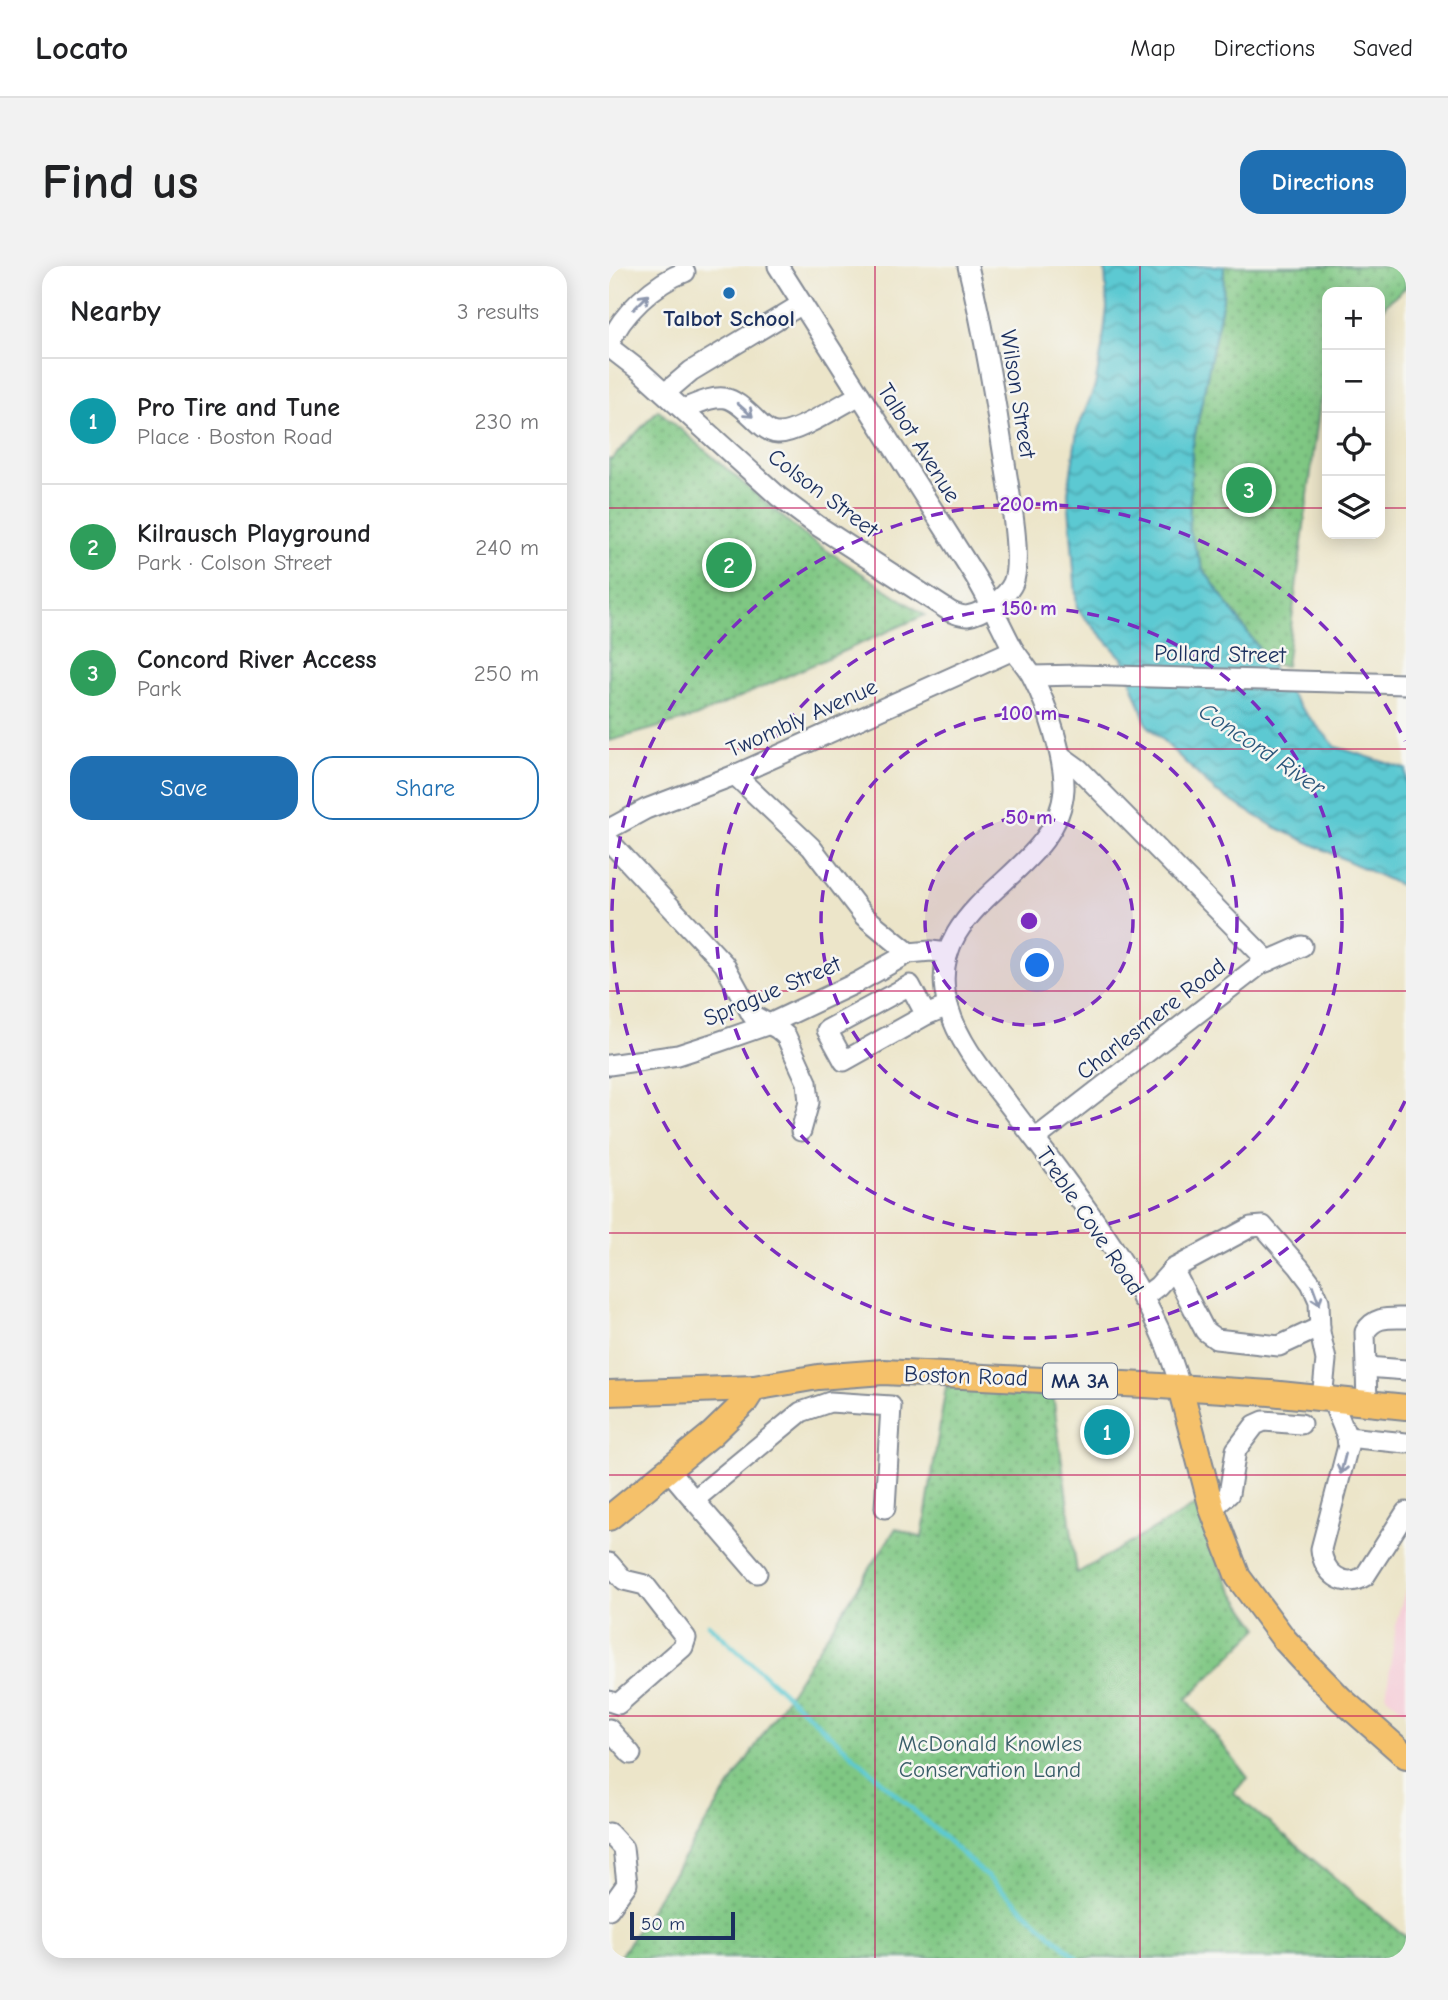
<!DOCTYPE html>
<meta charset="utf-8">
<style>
body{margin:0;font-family:"Comic Neue",sans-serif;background:#f2f2f2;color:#202124}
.controls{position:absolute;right:21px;top:21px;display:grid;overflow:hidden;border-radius:14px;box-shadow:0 4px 18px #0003}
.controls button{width:63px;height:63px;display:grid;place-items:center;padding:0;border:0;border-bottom:2px solid #e0e0e0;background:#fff;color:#202124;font:35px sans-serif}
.scale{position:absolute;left:21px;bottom:18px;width:105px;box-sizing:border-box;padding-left:7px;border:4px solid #1b2f5e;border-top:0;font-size:19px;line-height:24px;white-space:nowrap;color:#1b2f5e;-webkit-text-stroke:5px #f6f6f2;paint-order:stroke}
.you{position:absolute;left:429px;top:700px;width:24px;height:24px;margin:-18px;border:5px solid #fff;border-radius:50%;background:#1a73e8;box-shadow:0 0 0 10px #1a73e833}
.badge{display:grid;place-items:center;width:46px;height:46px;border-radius:50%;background:#1f6fb2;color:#fff;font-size:23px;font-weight:700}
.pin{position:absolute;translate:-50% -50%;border:4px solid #fff;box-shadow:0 2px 7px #0006}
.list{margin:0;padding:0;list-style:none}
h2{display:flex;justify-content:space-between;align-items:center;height:91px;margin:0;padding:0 28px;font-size:30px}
h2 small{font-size:23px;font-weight:400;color:#757577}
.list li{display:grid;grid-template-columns:46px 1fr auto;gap:21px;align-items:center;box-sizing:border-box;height:126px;padding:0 28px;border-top:2px solid #e0e0e0}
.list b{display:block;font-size:26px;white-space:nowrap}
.list p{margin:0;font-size:23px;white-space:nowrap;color:#757577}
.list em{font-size:23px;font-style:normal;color:#757577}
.actions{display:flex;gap:14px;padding:21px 28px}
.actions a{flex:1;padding:16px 0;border:2px solid #1f6fb2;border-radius:21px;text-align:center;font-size:24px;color:#1f6fb2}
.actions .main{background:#1f6fb2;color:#fff}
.icon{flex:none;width:38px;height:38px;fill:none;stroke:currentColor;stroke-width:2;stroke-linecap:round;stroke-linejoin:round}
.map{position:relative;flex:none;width:797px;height:1692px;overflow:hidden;border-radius:21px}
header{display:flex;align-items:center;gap:42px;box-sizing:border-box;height:98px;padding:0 35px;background:#fff;border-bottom:2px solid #e0e0e0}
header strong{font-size:33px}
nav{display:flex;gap:38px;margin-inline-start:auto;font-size:24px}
.intro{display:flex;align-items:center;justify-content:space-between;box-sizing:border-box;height:168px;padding:0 42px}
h1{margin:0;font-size:49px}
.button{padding:18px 32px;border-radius:21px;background:#1f6fb2;color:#fff;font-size:24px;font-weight:700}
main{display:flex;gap:42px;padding:0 42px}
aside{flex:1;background:#fff;border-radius:21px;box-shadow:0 4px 18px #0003}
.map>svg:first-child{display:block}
.built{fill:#f5cfd9}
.park{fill:url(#park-dots);stroke:#4d7b70;stroke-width:2}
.water{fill:url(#water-waves);stroke:#3c7c98;stroke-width:2}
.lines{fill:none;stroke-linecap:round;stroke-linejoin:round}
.stream{stroke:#5cc9d2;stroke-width:4.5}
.minor-casing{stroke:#848a94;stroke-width:23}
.major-casing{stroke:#848a94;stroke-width:28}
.minor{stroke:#fff;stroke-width:19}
.major{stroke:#f5c16b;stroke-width:24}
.oneway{stroke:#8d97ae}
.grid{fill:none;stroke:#c2185b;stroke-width:2;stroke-opacity:0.55}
.ring{fill:none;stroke:#7b2cbf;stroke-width:3.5;stroke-dasharray:12 9}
.poi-dot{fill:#1f6fb2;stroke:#f6f6f2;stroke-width:2.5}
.labels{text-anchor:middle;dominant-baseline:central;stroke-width:5;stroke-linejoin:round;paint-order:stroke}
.shield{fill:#f6f6f2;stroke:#5d6b8a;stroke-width:2}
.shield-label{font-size:21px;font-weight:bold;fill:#1b2f5e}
.poi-label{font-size:23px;font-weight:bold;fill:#1b2f5e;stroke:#f6f6f2}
.street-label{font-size:23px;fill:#1b2f5e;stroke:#f6f6f2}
.park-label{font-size:23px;fill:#395d69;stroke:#f6f6f2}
.water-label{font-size:24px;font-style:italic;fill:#2b567b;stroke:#f6f6f2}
.centre{fill:#7b2cbf;stroke:#f6f6f2;stroke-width:3.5}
.ring-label{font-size:21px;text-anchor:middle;font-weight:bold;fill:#7b2cbf;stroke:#f6f6f2;stroke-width:5;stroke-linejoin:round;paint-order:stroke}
</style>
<header>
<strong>Locato</strong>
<nav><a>Map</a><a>Directions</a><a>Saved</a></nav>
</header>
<div class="intro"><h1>Find us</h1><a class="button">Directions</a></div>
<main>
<aside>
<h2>Nearby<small>3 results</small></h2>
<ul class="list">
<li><span class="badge" style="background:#0f9aa8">1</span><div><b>Pro Tire and Tune</b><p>Place · Boston Road</p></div><em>230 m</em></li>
<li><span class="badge" style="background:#2e9e5b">2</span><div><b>Kilrausch Playground</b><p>Park · Colson Street</p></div><em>240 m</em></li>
<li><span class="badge" style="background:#2e9e5b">3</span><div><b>Concord River Access</b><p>Park</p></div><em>250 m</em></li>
</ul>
<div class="actions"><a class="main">Save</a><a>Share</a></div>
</aside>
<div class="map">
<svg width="797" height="1692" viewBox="0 0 797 1692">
<defs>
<pattern id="park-dots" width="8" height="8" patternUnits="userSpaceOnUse" patternTransform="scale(1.75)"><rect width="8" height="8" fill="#7fc783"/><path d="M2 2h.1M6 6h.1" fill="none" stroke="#67a26e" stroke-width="1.8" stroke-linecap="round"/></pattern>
<pattern id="water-waves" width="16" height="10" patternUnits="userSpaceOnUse" patternTransform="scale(1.75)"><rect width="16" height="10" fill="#5cc9d2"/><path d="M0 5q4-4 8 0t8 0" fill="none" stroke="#4ba4ae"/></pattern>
</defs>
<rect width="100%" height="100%" fill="#f6f6f2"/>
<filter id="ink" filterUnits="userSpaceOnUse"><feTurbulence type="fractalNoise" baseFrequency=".0143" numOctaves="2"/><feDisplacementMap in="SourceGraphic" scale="14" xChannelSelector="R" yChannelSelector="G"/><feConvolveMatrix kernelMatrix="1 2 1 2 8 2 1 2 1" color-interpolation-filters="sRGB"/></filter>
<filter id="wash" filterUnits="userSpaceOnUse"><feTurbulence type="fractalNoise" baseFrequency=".00686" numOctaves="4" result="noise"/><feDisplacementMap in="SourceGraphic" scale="28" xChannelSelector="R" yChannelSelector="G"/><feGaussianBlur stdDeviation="1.57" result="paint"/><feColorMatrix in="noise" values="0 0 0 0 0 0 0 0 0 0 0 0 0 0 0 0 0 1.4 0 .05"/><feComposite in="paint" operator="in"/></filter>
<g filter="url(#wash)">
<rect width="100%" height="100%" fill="#ece5c9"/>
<path class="built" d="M797 1322V1446L777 1430 788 1352Z"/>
<g class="park">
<path d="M615 0H797V21L778 37 771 48V26H718V125L711 136 677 400 661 398 594 303 580 265 583 183 614 33Z"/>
<path d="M49 144 196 270 316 349 86 451 0 475V193H3Z"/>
<path d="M337 1120 444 1129 468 1307 589 1238C600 1286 620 1324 650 1362L578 1433 639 1512 624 1527 797 1671V1692H10L287 1262 313 1272Z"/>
</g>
<path class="water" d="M496 0H615L614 33 583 183 580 265 594 303 690 440 727 481 797 503V622L664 560 606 525 538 459 514 393 468 343 459 227 468 165 486 120 493 82 498 42Z"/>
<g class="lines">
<path class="stream" d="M99 1358 468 1692"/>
</g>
</g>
<g filter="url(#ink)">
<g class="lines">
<defs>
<g id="minor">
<path d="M169 0 364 307C379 331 390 356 403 381 409 392 419 401 424 412 438 439 456 493 455 523 450 612 310 634 339 740 351 782 381 813 406 847 466 927 546 1024 571 1121"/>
<path d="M0 79C11 49 47 16 76 6"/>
<path d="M0 81 31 105 170 231 209 260 342 346C348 348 352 350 358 350 373 348 398 331 404 317 413 295 402 235 398 210 387 140 376 70 359 0"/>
<path d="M56 127 82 105 193 38"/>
<path d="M74 143C115 127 117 125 149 156 154 161 161 167 168 167 186 169 233 138 251 129"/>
<path d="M424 410 470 409 797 418"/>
<path d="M452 490 470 503 659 695"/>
<path d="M126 509 202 581 255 650 300 687"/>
<path d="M0 563 37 543 126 509 404 384"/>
<path d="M0 575 115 698 143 749 169 763 177 770 198 816 200 836 192 865"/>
<path d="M317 749 235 795 218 764 301 719 317 749 339 740"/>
<path d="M0 799 69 789 109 776 158 759 249 716 300 687 322 685 339 687"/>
<path d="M426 873 652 698 693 680"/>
<path d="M564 1003 596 1065 607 1073 670 1080 711 1061"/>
<path d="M533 1032 549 1020 564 1003 642 961 654 960 690 1001 702 1017 710 1035 711 1066 717 1094 713 1133"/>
<path d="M758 1101 797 1104"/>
<path d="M723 1134 738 1171 739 1180 712 1283C714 1306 734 1324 756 1310L797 1246"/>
<path d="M758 1137 756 1066C766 1050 779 1052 797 1052"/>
<path d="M738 1171 797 1177"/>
<path d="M59 1203 85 1234 192 1146 221 1136 282 1140 276 1242"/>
<path d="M85 1234 148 1307"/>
<path d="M603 1243 620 1228 627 1184 646 1159 655 1155 692 1158"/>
<path d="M0 1297 15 1314 36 1319 77 1372 74 1381 9 1438 0 1435"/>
<path d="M0 1463 22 1488"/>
<path d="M0 1567 14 1582 18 1618 0 1643"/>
</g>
<g id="major">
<path d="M571 1121 603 1243 629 1311 675 1373 697 1397 732 1433 797 1490"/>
<path d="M0 1127 145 1122 209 1111 274 1106 535 1119 661 1127 797 1141"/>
<path d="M0 1252 103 1168 136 1136 145 1122"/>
</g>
</defs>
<use href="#minor" class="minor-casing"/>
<use href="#major" class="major-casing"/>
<use href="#minor" class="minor"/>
<use href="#major" class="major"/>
</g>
<defs><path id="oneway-shaft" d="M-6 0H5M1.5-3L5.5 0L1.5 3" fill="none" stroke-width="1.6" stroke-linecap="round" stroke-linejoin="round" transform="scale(1.75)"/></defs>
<g class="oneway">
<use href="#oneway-shaft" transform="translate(32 36) rotate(-45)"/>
<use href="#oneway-shaft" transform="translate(136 144) rotate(41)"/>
<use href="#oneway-shaft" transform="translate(707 1029) rotate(70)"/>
<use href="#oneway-shaft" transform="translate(734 1198) rotate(104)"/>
</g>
</g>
<path class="grid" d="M266 0V1692M531 0V1692M0 242H718M771 242H797M0 483H797M0 725H797M0 967H797M0 1209H797M0 1450H797"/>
<circle cx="420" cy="655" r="104" fill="#7b2cbf" fill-opacity=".12"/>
<g class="ring">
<circle cx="420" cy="655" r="104"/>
<circle cx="420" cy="655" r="208"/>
<circle cx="420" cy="655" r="313"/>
<path d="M796 835A417 417 0 1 1 796 475"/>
</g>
<circle class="poi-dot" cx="120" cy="27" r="7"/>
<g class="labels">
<rect class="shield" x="434" y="1097.5" width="74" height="35" rx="5"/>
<g class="shield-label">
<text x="471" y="1115">MA 3A</text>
</g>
<g class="poi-label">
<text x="120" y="52">Talbot School</text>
</g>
<g class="street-label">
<text transform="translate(409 128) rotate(81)">Wilson Street</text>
<text transform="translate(310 177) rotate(58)">Talbot Avenue</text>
<text transform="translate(214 227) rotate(37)">Colson Street</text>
<text transform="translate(611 388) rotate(1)">Pollard Street</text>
<text transform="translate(193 452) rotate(-24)">Twombly Avenue</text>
<text transform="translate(163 725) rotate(-23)">Sprague Street</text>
<text transform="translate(542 753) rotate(-38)">Charlesmere Road</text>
<text transform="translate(481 955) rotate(56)">Treble Cove Road</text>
<text transform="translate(357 1110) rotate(2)">Boston Road</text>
</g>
<g class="park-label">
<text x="381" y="1477">McDonald Knowles<tspan x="381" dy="26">Conservation Land</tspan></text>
</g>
<g class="water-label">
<text transform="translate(653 483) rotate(34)">Concord River</text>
</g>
</g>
<circle cx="420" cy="655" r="10" class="centre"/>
<g class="ring-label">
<text x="420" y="245">200 m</text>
<text x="420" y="349">150 m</text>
<text x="420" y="454">100 m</text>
<text x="420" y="558">50 m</text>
</g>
</svg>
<div class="controls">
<button>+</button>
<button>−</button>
<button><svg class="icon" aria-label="locate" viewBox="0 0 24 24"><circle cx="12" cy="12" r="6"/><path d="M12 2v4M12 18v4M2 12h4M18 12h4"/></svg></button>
<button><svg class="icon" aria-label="layers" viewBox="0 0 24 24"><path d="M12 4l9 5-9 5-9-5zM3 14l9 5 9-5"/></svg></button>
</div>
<div class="scale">50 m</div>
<div class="you"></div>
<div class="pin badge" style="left:498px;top:1166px;background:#0f9aa8">1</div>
<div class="pin badge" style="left:120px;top:299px;background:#2e9e5b">2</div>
<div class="pin badge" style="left:640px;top:224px;background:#2e9e5b">3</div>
</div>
</main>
